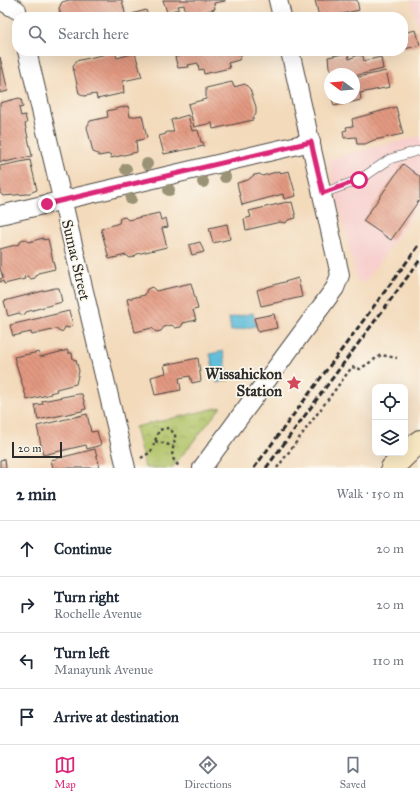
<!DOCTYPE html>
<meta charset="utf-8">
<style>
body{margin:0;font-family:"IM FELL Great Primer",serif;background:#f2f2f3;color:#1f2937}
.controls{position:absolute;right:12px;bottom:12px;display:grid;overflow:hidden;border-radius:8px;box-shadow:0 4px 16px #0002}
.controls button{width:36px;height:36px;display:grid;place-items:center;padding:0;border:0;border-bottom:1px solid #e0e1e3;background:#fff;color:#1f2937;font:20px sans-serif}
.compass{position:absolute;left:324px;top:68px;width:36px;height:36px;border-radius:50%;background:#fff;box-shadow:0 4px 16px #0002;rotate:286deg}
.scale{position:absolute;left:12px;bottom:10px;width:50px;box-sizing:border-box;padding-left:4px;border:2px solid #2b2b2b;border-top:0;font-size:11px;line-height:14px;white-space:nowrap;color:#2b2b2b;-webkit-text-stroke:3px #fbf7ec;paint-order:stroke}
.stop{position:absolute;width:12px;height:12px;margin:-9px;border:3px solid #db2777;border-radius:50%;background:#fff}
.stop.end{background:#db2777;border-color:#fff;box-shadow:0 1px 4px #0008}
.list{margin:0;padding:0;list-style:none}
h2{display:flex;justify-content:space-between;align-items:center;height:52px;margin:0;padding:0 16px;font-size:17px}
h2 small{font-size:13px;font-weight:400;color:#747a83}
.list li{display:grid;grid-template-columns:26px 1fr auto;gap:12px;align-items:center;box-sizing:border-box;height:56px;padding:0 16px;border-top:1px solid #e0e1e3}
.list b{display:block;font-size:15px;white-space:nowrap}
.list p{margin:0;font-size:13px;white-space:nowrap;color:#747a83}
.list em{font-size:13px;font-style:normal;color:#747a83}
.icon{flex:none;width:22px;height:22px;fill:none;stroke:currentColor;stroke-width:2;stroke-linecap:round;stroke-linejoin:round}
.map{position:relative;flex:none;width:420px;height:468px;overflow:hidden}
.search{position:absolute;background:#fff;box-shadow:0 4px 16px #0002;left:12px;right:12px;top:12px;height:44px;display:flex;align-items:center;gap:10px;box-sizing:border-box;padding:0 14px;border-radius:16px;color:#747a83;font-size:15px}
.sheet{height:276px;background:#fff}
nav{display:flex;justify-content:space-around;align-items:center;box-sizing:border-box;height:56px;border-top:1px solid #e0e1e3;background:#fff;font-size:11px;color:#747a83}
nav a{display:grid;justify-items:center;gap:2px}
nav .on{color:#db2777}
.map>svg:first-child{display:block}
.built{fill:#f7d0ce}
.park{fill:url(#park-crowns);stroke:#6e7749}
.water{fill:#5abbd9;stroke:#427382}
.building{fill:url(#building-back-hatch)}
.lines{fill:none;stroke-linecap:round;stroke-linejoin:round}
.lane-casing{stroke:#494541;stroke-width:10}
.street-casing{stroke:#494541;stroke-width:20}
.secondary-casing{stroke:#494541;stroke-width:24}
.path{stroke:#494541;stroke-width:2.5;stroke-dasharray:3 3;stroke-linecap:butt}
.lane{stroke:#fff;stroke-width:9}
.street{stroke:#fff;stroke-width:18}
.secondary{stroke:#f8e8c3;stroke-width:22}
.rail{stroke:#2b2b2b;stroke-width:3;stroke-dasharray:6 3;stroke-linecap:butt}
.tree{fill:#9b9376}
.route{stroke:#db2777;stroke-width:5}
.labels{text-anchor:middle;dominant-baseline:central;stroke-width:3.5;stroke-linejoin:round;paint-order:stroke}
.street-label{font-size:15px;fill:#2b2b2b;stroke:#fbf7ec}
.poi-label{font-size:15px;font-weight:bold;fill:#2b2b2b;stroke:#fbf7ec;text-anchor:end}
</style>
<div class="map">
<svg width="420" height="468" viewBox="0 0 420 468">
<defs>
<pattern id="park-crowns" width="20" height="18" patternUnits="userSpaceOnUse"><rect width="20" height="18" fill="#b0c367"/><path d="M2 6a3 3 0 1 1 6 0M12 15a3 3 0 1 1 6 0" fill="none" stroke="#8f9f55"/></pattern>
<pattern id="building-back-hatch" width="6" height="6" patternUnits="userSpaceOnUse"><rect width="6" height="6" fill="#e39981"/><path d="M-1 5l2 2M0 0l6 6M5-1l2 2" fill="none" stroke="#b87d6a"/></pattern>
</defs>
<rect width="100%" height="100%" fill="#fbf7ec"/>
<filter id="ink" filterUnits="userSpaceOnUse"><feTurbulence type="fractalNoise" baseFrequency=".025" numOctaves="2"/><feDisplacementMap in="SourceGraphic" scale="8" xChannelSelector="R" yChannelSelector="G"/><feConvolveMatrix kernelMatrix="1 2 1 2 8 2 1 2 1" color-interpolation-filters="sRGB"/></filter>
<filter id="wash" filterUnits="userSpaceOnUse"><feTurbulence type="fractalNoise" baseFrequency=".012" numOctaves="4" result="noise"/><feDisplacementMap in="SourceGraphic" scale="16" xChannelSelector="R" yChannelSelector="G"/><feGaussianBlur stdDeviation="0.9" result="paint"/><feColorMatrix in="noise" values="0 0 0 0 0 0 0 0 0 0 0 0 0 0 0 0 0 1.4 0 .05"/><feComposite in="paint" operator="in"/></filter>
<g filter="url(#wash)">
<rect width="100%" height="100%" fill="#f3dabb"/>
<g class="built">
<path d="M411 0H420V37Z"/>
<path d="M420 136V206L364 283 357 281 328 159Z"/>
</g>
<path class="park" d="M221 407 172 468H145L135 427Z"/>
<g class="water">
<path d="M253 313 256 326 231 331 229 318Z"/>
<path d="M223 351 229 380 217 383 210 354Z"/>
</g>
<g id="blocks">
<g class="building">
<path d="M69 0H122L126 17H61L59 8 62 2Z"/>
<path d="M163 0H225V1L214 3 215 9 190 15 188 10H185L184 5 178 6 179 9 167 12Z"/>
<path d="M315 0H357L359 10 330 17H319Z"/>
<path d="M146 10 148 17H131L132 14Z"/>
<path d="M364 13 365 17H347L361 13Z"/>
<path d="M416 30 420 45 405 49 403 33Z"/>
<path d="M184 51H241L242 54 239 60 228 63 230 68 204 74 203 69 199 70 198 63 188 65 189 67 178 68 175 57 185 54Z"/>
<path d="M115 52 117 58 135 53 142 77 123 81 124 93 97 99 96 94 84 96 79 93 73 67 76 61Z"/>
<path d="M348 53 349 59 358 55 363 56 364 61 381 57 383 69 354 76V74H333L329 67 328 57Z"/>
<path d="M0 57 8 91 0 93Z"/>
<path d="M386 71 390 87 360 93 361 100 334 106 332 98H354V78Z"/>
<path d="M232 82 234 87 245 84 250 89 256 107V114L253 118V120L213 129 212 123 194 127 188 104 206 99V88Z"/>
<path d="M19 98 21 99 23 107 19 108 21 116 25 115 27 123 25 124 32 156 5 162V161L0 162V103Z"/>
<path d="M128 106 130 117 142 115 147 138 136 141 137 152 111 158 110 154 98 156V154L93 152 87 127 90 121 108 117 107 111Z"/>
<path d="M396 107 403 134 374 140 365 144H357L356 137 344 138 343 131 347 130 346 127 353 126 352 119Z"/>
<path d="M188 115 192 131 198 130 201 142H203L204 146 164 154 159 136 166 134V132H174L171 120Z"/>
<path d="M30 160 37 190 27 194 3 196 0 193V166Z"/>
<path d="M403 164 420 177V199L391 240 363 221Z"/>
<path d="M280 171V173L289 171 296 196 284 199 283 194 242 205 237 183 248 180 254 175 260 174 262 176Z"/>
<path d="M287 202V203L292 202 296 218 288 220 286 223 280 222 246 230 244 219 251 217 249 211Z"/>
<path d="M159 213 161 220 166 218 168 227 162 228 167 247 137 254 134 257 130 258 126 255 109 259 101 229 119 223 120 218 125 217 128 220Z"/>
<path d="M227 224 230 239 213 243 209 228Z"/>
<path d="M43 238V240L48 239 55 269 38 273 35 278 31 279 27 276 24 277 25 279 4 284 3 281 0 282V279L3 278 0 268V249L19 244 21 240 25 239 29 242Z"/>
<path d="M200 242 204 252 192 255 189 245Z"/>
<path d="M298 278 302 297 261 306 257 290Z"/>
<path d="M191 283 198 309 193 310 196 320 183 323 181 327 175 328 172 325 164 327 161 331 156 332 152 328 135 332 127 299 145 295 147 289 152 287 156 291Z"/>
<path d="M55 288H59L62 302 26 312 25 314 22 315 19 313 8 316 4 301Z"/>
<path d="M69 311 73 324 69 328 65 327 63 331 60 332 56 329 32 335 31 332 13 336 10 325Z"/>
<path d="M274 314 277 328 258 332 254 318Z"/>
<path d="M68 350V353H72L73 359 76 360 79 371 76 384 56 389 57 391 50 393 51 394 27 400 14 357 39 352 40 357Z"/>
<path d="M198 358 201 381 192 383 190 376 179 378 181 390 155 395 151 377 166 373 164 365Z"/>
<path d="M78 394H82L86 409 82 410V411L38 420 35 405 43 404 42 401Z"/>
<path d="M87 414 91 432 97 431 101 445 87 449 86 445 43 455 37 426Z"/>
<path d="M95 449 100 468H53L51 460Z"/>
<path d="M5 459 6 468H0V460Z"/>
</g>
</g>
</g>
<g filter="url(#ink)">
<use href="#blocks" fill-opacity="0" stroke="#494541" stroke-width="1"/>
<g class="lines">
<defs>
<path id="lane" d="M323 193 359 180 390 159 420 150"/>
<g id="street">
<path d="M0 0 17 10"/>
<path d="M278 0 282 17"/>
<path d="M27 51 126 468"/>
<path d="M0 215 311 142"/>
<path d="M202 468 335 288 340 275 290 51"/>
</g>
<path id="secondary" d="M392 468 420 441"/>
</defs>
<use href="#lane" class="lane-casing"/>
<use href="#street" class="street-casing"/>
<use href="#secondary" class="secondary-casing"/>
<g class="path">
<path d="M155 441 173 446"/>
<path d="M141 458 151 452 159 430 168 428 175 434C176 448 166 454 179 466"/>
<path d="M277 468 352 367 360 369 381 355 397 358"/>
</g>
<use href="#lane" class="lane"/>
<use href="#street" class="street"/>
<use href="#secondary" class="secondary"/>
<g class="rail">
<path d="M254 468 420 244"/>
<path d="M266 468 420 260"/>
</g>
</g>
<g class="tree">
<circle cx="147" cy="164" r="6"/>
<circle cx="126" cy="169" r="6"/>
<circle cx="225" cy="177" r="6"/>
<circle cx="203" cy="182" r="6"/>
<circle cx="169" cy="190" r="6"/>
<circle cx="131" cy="199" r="6"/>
</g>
</g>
<g class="lines" filter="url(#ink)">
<path class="route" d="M47 204 311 142 323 193 359 180"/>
</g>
<defs>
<symbol id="sight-bare" viewBox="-9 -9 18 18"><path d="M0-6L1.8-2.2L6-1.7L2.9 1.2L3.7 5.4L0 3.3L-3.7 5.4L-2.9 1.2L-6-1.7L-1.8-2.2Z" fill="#d1495b" stroke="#fbf7ec" stroke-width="2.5" paint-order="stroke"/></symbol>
</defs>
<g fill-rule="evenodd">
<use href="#sight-bare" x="283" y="372" width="22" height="22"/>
</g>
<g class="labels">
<g class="street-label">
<text transform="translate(76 260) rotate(77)">Sumac Street</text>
</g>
<g class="poi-label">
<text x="282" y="374">Wissahickon<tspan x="282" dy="17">Station</tspan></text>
</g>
</g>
</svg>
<div class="controls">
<button><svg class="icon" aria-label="locate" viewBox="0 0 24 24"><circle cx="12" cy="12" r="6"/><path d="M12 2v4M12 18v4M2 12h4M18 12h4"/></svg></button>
<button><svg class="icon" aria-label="layers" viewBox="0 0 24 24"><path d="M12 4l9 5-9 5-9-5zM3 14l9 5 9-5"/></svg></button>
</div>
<svg class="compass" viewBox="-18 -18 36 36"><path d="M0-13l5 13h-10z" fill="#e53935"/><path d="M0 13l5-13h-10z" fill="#747a83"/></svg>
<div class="scale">20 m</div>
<div class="stop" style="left:359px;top:180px"></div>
<div class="stop end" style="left:47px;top:204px"></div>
<div class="search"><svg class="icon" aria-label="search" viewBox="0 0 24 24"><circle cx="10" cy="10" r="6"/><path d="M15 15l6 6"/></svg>Search here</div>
</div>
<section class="sheet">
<h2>2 min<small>Walk · 150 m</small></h2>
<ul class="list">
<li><svg class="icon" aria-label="ahead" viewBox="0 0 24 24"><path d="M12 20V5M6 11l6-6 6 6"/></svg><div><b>Continue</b></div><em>20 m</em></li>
<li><svg class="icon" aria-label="right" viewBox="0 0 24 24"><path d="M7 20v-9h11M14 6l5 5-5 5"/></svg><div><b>Turn right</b><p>Rochelle Avenue</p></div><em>20 m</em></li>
<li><svg class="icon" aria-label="left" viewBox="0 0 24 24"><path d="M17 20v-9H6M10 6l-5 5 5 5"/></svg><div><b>Turn left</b><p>Manayunk Avenue</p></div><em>110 m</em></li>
<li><svg class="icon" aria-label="arrive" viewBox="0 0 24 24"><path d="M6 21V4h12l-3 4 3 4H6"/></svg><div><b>Arrive at destination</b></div></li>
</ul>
</section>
<nav>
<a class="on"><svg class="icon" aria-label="map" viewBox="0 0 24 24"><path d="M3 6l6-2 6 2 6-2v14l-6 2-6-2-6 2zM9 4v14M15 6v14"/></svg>Map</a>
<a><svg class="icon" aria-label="directions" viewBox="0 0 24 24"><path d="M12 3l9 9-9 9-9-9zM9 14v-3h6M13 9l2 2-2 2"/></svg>Directions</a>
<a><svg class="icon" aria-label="saved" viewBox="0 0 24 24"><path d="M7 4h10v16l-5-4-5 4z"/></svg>Saved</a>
</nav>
